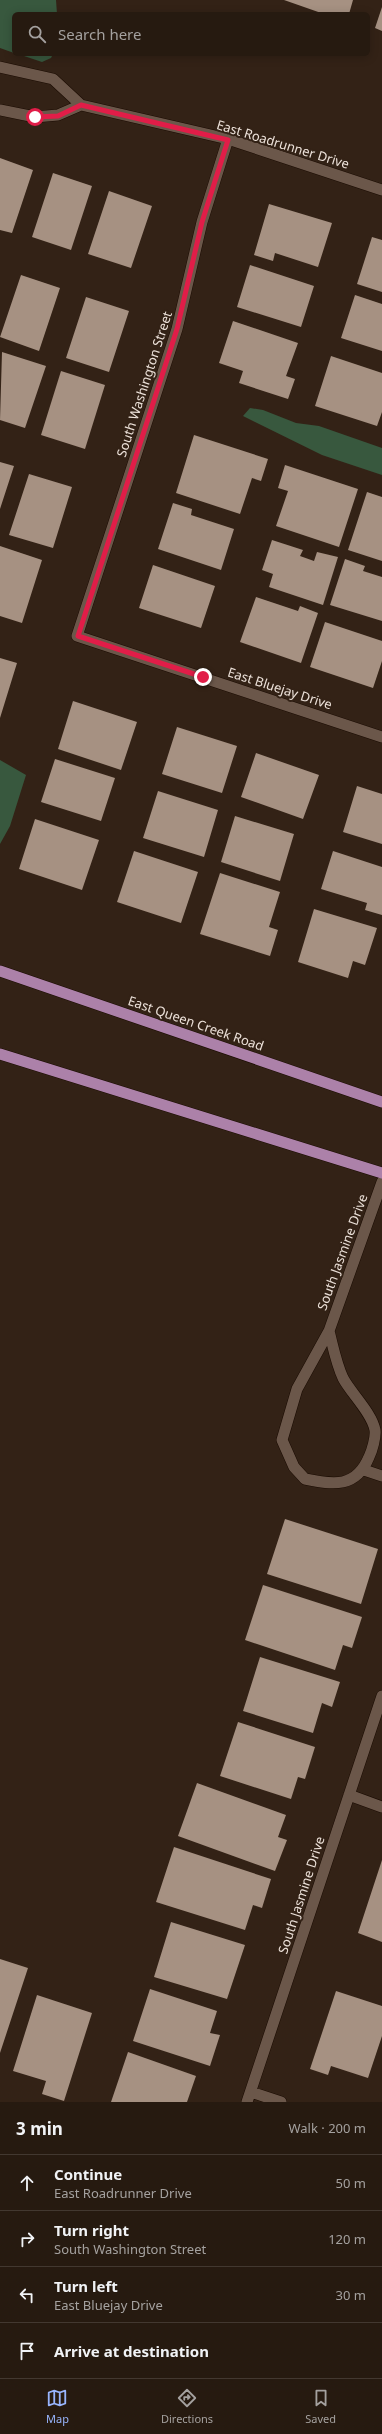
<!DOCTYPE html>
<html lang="en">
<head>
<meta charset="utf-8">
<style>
  :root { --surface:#261a10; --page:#2e2319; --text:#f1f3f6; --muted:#a4a19f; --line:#423830; --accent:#98b5fd }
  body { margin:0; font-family:"Noto Sans",sans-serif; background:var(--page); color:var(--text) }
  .stop { position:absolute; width:12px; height:12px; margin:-9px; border:3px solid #e11d48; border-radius:50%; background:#fff }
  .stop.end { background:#e11d48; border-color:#fff; box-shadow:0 1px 4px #0008 }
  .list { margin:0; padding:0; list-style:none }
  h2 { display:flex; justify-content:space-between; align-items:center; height:52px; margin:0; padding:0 16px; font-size:17px }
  h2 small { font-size:13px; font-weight:400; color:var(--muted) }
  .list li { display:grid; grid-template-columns:26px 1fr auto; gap:12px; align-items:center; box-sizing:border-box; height:56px; padding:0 16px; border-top:1px solid var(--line) }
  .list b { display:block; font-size:15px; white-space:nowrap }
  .list p { margin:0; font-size:13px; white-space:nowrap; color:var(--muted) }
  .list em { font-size:13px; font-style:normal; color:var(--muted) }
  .icon { flex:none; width:22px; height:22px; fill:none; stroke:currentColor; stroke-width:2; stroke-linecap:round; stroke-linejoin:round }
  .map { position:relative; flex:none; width:382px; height:2102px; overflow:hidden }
  .search { position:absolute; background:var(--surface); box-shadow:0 2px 10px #0003; left:12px; right:12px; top:12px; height:44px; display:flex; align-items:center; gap:10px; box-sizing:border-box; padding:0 14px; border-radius:6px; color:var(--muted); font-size:15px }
  .sheet { height:276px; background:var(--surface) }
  nav { display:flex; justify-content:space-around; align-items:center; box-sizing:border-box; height:56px; border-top:1px solid var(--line); background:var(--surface); font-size:11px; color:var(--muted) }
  nav a { display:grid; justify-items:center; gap:2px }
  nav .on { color:var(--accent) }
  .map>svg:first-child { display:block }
  .green { fill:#38583e }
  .building { fill:#a69182 }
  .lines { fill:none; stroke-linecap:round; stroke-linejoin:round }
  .minor-casing { stroke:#1a0b02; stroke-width:12 }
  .primary-casing { stroke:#1a0b02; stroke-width:12 }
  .minor { stroke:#6b574a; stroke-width:11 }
  .primary { stroke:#ac81a9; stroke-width:11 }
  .route { stroke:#e11d48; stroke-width:5 }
  .labels { text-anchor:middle; stroke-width:4; stroke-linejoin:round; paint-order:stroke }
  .street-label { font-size:13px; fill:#ece1d9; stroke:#332216 }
</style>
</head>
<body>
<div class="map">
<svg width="382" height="2102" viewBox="0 0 382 2102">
  <rect width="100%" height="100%" fill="#332216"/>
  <path class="green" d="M0 0H56L57 14H14V53L0 48Z
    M18 54H53L51 58 42 62Z
    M250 408 263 410 296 423 319 426 382 448V475L322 455 243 416Z
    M0 760 26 775 10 826 0 844Z"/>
  <path class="building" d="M284 0H353L349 14H324Z
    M382 7V31L375 28Z
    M0 158 33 170 12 233 0 230Z
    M53 173 92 186 71 250 32 237Z
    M109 191 152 206 131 268 88 254Z
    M269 204 332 223 318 267 275 253 273 261 254 255Z
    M372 237 382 240V292L357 284Z
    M250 265 314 286 301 327 237 307Z
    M21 275 60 288 39 351 0 337Z
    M355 295 382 304V351L341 338Z
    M86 297 129 311 109 372 66 358Z
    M233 321 298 343 286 376 295 379 288 399 239 383 243 371 219 363Z
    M2 352 46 366 25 428 0 420Z
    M331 356 382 373V412L377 426 315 406Z
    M61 371 105 385 85 449 41 435Z
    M194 435 268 459 261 481 252 478 240 514 176 493Z
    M0 462 14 466 0 509Z
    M285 465 358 489 339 547 276 526 288 491 278 488Z
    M29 474 72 487 53 548 9 535Z
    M367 492 382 497V561L348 550Z
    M173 503 192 509 191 515 234 529 221 570 158 549Z
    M272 540 303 550 300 556 314 561 317 552 338 557 323 605 269 587 273 574 262 570Z
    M0 546 42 560 22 623 0 616Z
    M345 559 365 566 363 571 382 577V621L330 605Z
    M153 565 215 586 201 628 139 608Z
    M256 597 298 611 300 606 318 613 301 663 240 642Z
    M325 622 382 641V661L373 688 310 667Z
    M0 658 17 663 0 718Z
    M73 701 137 722 121 770 58 749Z
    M177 727 237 746 222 793 162 774Z
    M256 753 319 775 303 819 241 797Z
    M55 759 115 778 101 821 41 802Z
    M357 786 382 794V844L343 832Z
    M158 791 218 810 204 857 143 838Z
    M235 816 294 834 280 881 221 862Z
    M35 819 99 840 82 890 19 869Z
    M134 851 198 872 181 923 117 902Z
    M333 851 382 867V915L365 910 367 903 321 889Z
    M220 873 280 892 269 927 278 930 270 956 200 934Z
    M314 909 377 928 365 965 353 961 348 978 298 962Z
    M285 1519 378 1549 361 1604 267 1574Z
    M263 1585 362 1617 352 1648 343 1645 335 1670 245 1640Z
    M260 1657 340 1682 332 1707 322 1703 313 1733 243 1711Z
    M238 1722 315 1747 305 1779 298 1777 291 1799 220 1776Z
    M197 1783 286 1815 278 1837 287 1840 275 1871 178 1836Z
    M174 1847 271 1879 262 1908 253 1905 245 1930 156 1902Z
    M382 1860V1942L358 1933Z
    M171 1922 245 1945 227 1999 154 1977Z
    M0 1959 28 1968 0 2053Z
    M150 1989 217 2011 210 2033 220 2035 210 2066 133 2041Z
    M336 1991 382 2006V2036L368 2078 331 2066 328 2075 310 2069Z
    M37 1995 92 2013 64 2101 42 2094 46 2081 13 2071Z
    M128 2052 196 2076 187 2102H111Z"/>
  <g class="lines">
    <defs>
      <path id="minor" d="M0 67 53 79 81 105 228 139 382 190
        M0 110 35 117 58 115 81 105
        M228 139 202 222 177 329 77 636 382 737
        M329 1331C333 1346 336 1363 343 1378 350 1392 372 1413 375 1430 376 1437 372 1451 369 1457 356 1488 334 1485 305 1479L294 1467 282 1440 297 1389 329 1331 382 1182
        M364 1470 382 1476
        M349 1795 382 1807
        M251 2092 281 2102
        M247 2102 382 1696"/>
      <path id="primary" d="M0 971 382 1102
        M0 1054 382 1173"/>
    </defs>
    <use href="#minor" class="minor-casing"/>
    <use href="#primary" class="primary-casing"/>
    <use href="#minor" class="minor"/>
    <use href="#primary" class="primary"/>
  </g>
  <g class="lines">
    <path class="route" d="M35 117 58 116 81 105 228 140 202 222 177 329 78 636 203 677"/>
  </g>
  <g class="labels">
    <g class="street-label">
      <text transform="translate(283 144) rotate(17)" y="5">East Roadrunner Drive</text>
      <text transform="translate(144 384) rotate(-72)" y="5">South Washington Street</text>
      <text transform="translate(280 688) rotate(18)" y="5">East Bluejay Drive</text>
      <text transform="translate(196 1023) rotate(19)" y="5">East Queen Creek Road</text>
      <text transform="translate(342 1252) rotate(-70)" y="5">South Jasmine Drive</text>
      <text transform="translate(301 1895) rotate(-72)" y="5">South Jasmine Drive</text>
    </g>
  </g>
</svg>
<div class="stop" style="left:35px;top:117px"></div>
<div class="stop end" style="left:203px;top:677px"></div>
<div class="search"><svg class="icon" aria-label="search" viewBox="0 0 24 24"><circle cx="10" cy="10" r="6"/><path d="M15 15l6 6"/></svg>Search here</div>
</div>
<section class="sheet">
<h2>3 min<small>Walk · 200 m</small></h2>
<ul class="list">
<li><svg class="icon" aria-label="ahead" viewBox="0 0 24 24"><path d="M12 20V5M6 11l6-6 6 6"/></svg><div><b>Continue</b><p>East Roadrunner Drive</p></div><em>50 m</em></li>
<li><svg class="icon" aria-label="right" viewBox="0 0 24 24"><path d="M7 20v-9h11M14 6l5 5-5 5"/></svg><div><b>Turn right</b><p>South Washington Street</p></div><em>120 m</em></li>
<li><svg class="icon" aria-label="left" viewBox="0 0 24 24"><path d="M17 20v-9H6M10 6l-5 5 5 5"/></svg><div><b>Turn left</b><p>East Bluejay Drive</p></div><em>30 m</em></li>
<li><svg class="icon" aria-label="arrive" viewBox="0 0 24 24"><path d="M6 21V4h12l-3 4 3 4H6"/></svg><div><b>Arrive at destination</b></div></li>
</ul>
</section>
<nav>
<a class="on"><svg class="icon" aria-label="map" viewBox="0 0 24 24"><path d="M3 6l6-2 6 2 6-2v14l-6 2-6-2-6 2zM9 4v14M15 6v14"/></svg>Map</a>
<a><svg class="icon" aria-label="directions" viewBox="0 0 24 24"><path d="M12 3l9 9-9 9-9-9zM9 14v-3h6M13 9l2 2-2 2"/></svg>Directions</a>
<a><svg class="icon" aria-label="saved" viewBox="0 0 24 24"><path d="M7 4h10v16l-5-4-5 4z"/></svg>Saved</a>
</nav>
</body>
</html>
